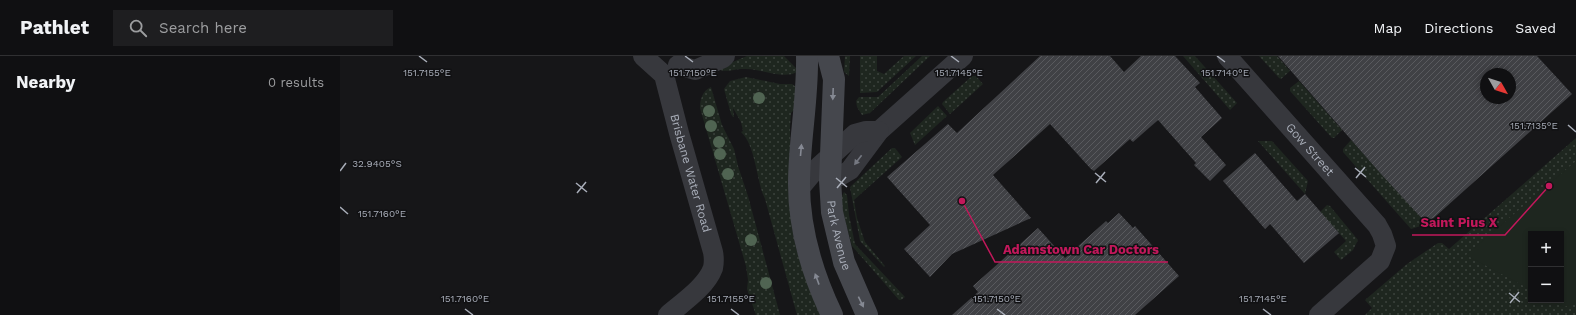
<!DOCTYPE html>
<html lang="en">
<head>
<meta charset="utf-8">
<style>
  :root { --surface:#101012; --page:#1e1e20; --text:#f1f3f6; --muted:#9c9d9f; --line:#303032 }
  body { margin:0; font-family:"Work Sans",sans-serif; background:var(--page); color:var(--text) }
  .controls { position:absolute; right:12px; bottom:12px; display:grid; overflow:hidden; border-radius:0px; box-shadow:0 2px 6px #0003 }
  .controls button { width:36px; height:36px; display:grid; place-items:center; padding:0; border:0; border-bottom:1px solid var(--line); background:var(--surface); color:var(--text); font:20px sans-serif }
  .compass { position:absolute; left:1140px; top:12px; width:36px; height:36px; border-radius:50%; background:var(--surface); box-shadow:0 2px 6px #0003; rotate:129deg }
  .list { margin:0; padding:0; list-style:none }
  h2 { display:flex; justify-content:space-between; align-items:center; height:52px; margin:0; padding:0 16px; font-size:17px }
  h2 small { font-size:13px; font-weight:400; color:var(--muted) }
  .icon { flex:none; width:22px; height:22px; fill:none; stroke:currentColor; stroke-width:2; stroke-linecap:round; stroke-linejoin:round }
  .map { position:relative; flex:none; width:1236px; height:259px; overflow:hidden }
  header { display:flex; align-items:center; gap:24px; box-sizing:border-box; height:56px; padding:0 20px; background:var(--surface); border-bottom:1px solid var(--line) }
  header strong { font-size:19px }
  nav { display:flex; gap:22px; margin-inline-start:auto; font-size:14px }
  .search { width:280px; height:36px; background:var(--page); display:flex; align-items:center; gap:10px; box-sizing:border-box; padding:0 14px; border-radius:0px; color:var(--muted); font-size:15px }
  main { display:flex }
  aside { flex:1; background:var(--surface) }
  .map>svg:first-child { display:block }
  .grass { fill:url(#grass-dots); fill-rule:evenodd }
  .pitch { fill:#1e261f }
  .building { fill:url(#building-hatch); fill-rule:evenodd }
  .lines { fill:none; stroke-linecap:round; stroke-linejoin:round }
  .street { stroke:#37383d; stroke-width:20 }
  .secondary { stroke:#45474d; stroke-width:22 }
  .tree { fill:#506452 }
  .oneway { fill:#858993 }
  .oneway2 { fill:#757881 }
  .ticks { fill:none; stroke:#a8adb8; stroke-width:1.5 }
  .labels { text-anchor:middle; stroke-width:3; stroke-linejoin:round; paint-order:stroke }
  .street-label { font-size:12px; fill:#a8adb8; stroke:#111113 }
  .ticks-label { font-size:10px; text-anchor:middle; fill:#a8adb8; stroke:#111113; stroke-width:3; stroke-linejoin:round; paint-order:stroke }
  .leader { fill:none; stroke:#c2185b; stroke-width:1.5 }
  .callout-dot { fill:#c2185b; stroke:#111113; stroke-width:1.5 }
  .callout-label { font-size:13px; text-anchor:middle; font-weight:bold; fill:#c2185b; stroke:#111113; stroke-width:3; stroke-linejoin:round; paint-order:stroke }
</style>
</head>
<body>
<header>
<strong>Pathlet</strong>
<div class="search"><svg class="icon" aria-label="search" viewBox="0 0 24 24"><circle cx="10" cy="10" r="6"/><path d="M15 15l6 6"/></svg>Search here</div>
<nav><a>Map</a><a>Directions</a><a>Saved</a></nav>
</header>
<main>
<aside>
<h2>Nearby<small>0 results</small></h2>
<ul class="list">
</ul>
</aside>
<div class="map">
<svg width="1236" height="259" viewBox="0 0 1236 259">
  <defs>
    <pattern id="grass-dots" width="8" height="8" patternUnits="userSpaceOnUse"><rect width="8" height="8" fill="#1e261f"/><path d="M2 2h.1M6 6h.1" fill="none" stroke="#3c433d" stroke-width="1.8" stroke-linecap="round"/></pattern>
    <pattern id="building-hatch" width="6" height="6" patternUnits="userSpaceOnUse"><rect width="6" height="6" fill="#404145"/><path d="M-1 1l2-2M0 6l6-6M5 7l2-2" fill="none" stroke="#595a5e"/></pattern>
  </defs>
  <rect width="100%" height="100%" fill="#161618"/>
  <path class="grass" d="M407 0H444L456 12 457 16C443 24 420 12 404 13 391 13 390 17 376 13Z
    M505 0H510L509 20 504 16Z
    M520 0H537V15L544 18 564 0H576L537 36 520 37Z
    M582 0H590L530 57 522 59 517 51 516 45 519 41H538Z
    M843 0H855L897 47 890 54Z
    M919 0H937L950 15 941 23 939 22Z
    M632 20H636L643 28 610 58 602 48 603 46Z
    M406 21 440 28H452L456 31 455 53 451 57 450 71 452 170C456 201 469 230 480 259H457L425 143C416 124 416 90 401 76L403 75 401 66 393 52 394 61H393L391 58 384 33 390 25Z
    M959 25 1002 74 994 82H992L950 35V32Z
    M371 31 382 69 394 93 398 110 408 140 440 259H416L407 233 408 224 406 210 360 52C360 44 362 35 371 31Z
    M598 50 607 60 575 89 570 77Z
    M1236 82V259H1025L1032 252 1025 244 1067 208 1098 187H1102L1109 193ZM1191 178H1221V244H1191Z
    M1011 84 1087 168 1071 173 1003 96V93Z
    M918 85H932L968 125 965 138Z
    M552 92H555L562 101 514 144 517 162 525 186 545 210 544 211 520 185 510 131Z
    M504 136 507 139 509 159 515 188 565 241 561 244H559L512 190 503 157 501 142Z
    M987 149 990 150 1018 184 1013 194 1001 204 994 196 1006 185 980 156Z"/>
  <path class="pitch" d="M1236 105V247L1224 251 1210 244H1221V178H1191V234L1126 199Z"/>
  <path class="building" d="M700 0H770L784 16 801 0H835L860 27 855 31 882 62 861 81 886 109 870 125 854 109 856 107 818 64 793 86 790 83 754 115 751 113 710 68 653 119 691 162 612 198 590 221 564 193 590 169 547 121 608 68 617 77Z
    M938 0H1197L1232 38 1087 168 1041 118ZM1146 18H1170V42H1146Z
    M915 97 957 145 965 138 999 177 964 207 930 168 925 173 883 125Z
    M779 157 793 172 795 170 839 220 795 259H612L638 236 633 230 698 172 725 202 766 165 768 167Z"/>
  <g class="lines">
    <g class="street">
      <path id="s1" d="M303 0 324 19 339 77 373 196C374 201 374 207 373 212 366 231 343 246 328 259"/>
      <path id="s2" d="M887 0 1037 169 1042 178 1046 190 1040 205 979 259"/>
      <path d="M338 9 355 14 383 2 385 0"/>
      <path d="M490 124 500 120 510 114 539 75 623 0"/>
      <path d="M459 133 474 115 515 78 526 75H539"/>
    </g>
    <g class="secondary">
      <path d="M467 0C468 43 459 85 459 128 459 174 472 217 492 259"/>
      <path id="s3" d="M488 0 494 23 490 124 492 156 504 206 527 259"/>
    </g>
  </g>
  <g class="tree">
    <circle cx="419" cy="42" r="6"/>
    <circle cx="369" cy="55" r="6"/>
    <circle cx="371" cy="70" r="6"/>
    <circle cx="379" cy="86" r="6"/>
    <circle cx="380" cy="98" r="6"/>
    <circle cx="388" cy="118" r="6"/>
    <circle cx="411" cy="184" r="6"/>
    <circle cx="426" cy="227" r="6"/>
  </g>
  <defs><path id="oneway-solid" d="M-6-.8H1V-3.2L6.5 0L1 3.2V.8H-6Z"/></defs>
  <g class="oneway">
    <use href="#oneway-solid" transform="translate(493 38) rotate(92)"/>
    <use href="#oneway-solid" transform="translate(461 94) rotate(-85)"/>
    <use href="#oneway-solid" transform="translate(477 223) rotate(-110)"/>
    <use href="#oneway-solid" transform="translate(521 246) rotate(64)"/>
  </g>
  <use class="oneway2" href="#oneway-solid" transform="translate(518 104) rotate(127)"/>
  <path class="ticks" d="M79 0 87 6M345 0 353 6M611 0 619 6M877 0 885 6M1228 69 1236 76M1015 112 1026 121M0 115 6 107M755 117 766 126M496 122 507 131M1016 122 1025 111M236 127 247 136M756 127 765 116M497 132 506 121M237 137 246 126M0 151 8 158M1169 237 1180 246M1170 247 1179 236M125 253 133 259M391 253 399 259M657 253 665 259M923 253 931 259"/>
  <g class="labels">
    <g class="street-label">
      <text dy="4" stroke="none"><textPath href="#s2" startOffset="125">Gow Street</textPath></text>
      <text dy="4" stroke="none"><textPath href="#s1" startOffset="130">Brisbane Water Road</textPath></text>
      <text dy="4" stroke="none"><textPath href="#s3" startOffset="181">Park Avenue</textPath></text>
    </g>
  </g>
  <g class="ticks-label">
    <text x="87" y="20">151.7155°E</text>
    <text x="353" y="20">151.7150°E</text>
    <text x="619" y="20">151.7145°E</text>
    <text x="885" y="20">151.7140°E</text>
    <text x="1194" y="73">151.7135°E</text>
    <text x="37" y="111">32.9405°S</text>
    <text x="42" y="161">151.7160°E</text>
    <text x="125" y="246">151.7160°E</text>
    <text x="391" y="246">151.7155°E</text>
    <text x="657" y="246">151.7150°E</text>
    <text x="923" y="246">151.7145°E</text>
  </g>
  <path class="leader" d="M1209 130L1165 179H1072M622 145L655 206H828"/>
  <g class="callout-dot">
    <circle cx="1209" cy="130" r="4"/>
    <circle cx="622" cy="145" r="4"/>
  </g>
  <g class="callout-label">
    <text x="1119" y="171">Saint Pius X</text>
    <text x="741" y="198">Adamstown Car Doctors</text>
  </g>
</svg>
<div class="controls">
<button>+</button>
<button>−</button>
</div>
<svg class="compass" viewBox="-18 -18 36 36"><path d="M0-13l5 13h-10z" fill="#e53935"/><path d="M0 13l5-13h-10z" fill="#9c9d9f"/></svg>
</div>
</main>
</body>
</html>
